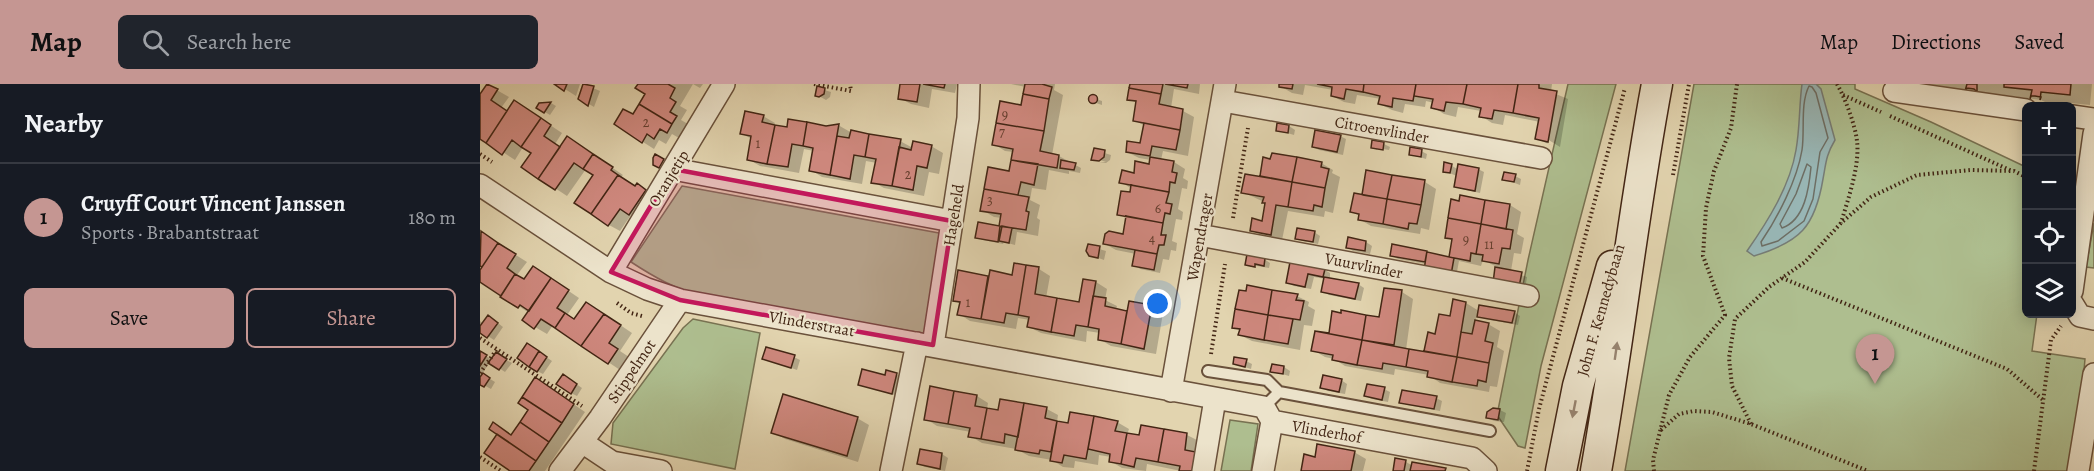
<!DOCTYPE html>
<html lang="en">
<head>
<meta charset="utf-8">
<style>
  :root { --surface:#171b24; --page:#20242c; --text:#f1f3f6; --muted:#9ea1a6; --line:#363941; --accent:#c59692 }
  body { margin:0; font-family:Alegreya,serif; background:var(--page); color:var(--text) }
  .controls { position:absolute; right:18px; top:18px; display:grid; overflow:hidden; border-radius:9px; box-shadow:0 3px 15px #0003 }
  .controls button { width:54px; height:54px; display:grid; place-items:center; padding:0; border:0; border-bottom:2px solid var(--line); background:var(--surface); color:var(--text); font:30px sans-serif }
  .you { position:absolute; left:678px; top:220px; width:21px; height:21px; margin:-15px; border:4px solid #fff; border-radius:50%; background:#1a73e8; box-shadow:0 0 0 9px #1a73e833 }
  .badge { display:grid; place-items:center; width:39px; height:39px; border-radius:50%; background:var(--accent); color:#111; font-size:20px; font-weight:700 }
  .pin { position:absolute; translate:-50% -50px; filter:drop-shadow(0 2px 3px #0008) }
  .pin::after { content:''; position:absolute; top:32px; width:21px; height:18px; background:inherit; clip-path:polygon(0 0,100% 0,50% 100%) }
  .list { margin:0; padding:0; list-style:none }
  h2 { display:flex; justify-content:space-between; align-items:center; height:78px; margin:0; padding:0 24px; font-size:26px }
  h2 small { font-size:20px; font-weight:400; color:var(--muted) }
  .list li { display:grid; grid-template-columns:39px 1fr auto; gap:18px; align-items:center; box-sizing:border-box; height:108px; padding:0 24px; border-top:2px solid var(--line) }
  .list b { display:block; font-size:22px; white-space:nowrap }
  .list p { margin:0; font-size:20px; white-space:nowrap; color:var(--muted) }
  .list em { font-size:20px; font-style:normal; color:var(--muted) }
  .actions { display:flex; gap:12px; padding:18px 24px }
  .actions a { flex:1; padding:14px 0; border:2px solid var(--accent); border-radius:9px; text-align:center; font-size:21px; color:var(--accent) }
  .actions .main { background:var(--accent); color:#111 }
  .icon { flex:none; width:33px; height:33px; fill:none; stroke:currentColor; stroke-width:2; stroke-linecap:round; stroke-linejoin:round }
  .map { position:relative; flex:none; width:1614px; height:387px; overflow:hidden }
  header { display:flex; align-items:center; gap:36px; box-sizing:border-box; height:84px; padding:0 30px; background:var(--accent); color:#111 }
  header strong { font-size:28px }
  nav { display:flex; gap:33px; margin-inline-start:auto; font-size:21px }
  .search { width:420px; height:54px; background:var(--page); display:flex; align-items:center; gap:15px; box-sizing:border-box; padding:0 21px; border-radius:9px; color:var(--muted); font-size:22px }
  main { display:flex }
  aside { flex:1; background:var(--surface) }
  .map>svg:first-child { display:block }
  .green { fill:#aebe8f; stroke:#787252; stroke-width:1.5 }
  .water { fill:#98b6b5; stroke:#767c75; stroke-width:1.5 }
  .shadow { fill:#0003 }
  .lines { fill:none; stroke-linecap:round; stroke-linejoin:round }
  .shore { stroke:#6d6e64; stroke-width:1.5 }
  .building { fill:#cf887e; stroke:#422514; stroke-width:1.5 }
  .service-casing { stroke:#6a513b; stroke-width:14 }
  .minor-casing { stroke:#6a513b; stroke-width:24 }
  .secondary-casing { stroke:#422514; stroke-width:33 }
  .path { stroke:#422514; stroke-width:4; stroke-dasharray:1.5 3; stroke-linecap:butt }
  .service { stroke:#ece3cb; stroke-width:10 }
  .minor { stroke:#ece3cb; stroke-width:21 }
  .secondary { stroke:#ece3cb; stroke-width:30 }
  .oneway { fill:#978470 }
  .marked { fill:#c2185b; fill-opacity:0.2; stroke:#c2185b; stroke-width:4.5; stroke-linejoin:round }
  .labels { text-anchor:middle; stroke-width:4.5; stroke-linejoin:round; paint-order:stroke }
  .number-label { font-size:14px; fill:#653e2e }
  .street-label { font-size:16px; fill:#422514; stroke:#ece3cb }
</style>
</head>
<body>
<header>
<strong>Map</strong>
<div class="search"><svg class="icon" aria-label="search" viewBox="0 0 24 24"><circle cx="10" cy="10" r="6"/><path d="M15 15l6 6"/></svg>Search here</div>
<nav><a>Map</a><a>Directions</a><a>Saved</a></nav>
</header>
<main>
<aside>
<h2>Nearby<small></small></h2>
<ul class="list">
<li><span class="badge">1</span><div><b>Cruyff Court Vincent Janssen</b><p>Sports · Brabantstraat</p></div><em>180 m</em></li>
</ul>
<div class="actions"><a class="main">Save</a><a>Share</a></div>
</aside>
<div class="map">
<svg width="1614" height="387" viewBox="0 0 1614 387">
  <rect width="100%" height="100%" fill="#e2d4af"/>
  <filter id="stains"><feTurbulence type="fractalNoise" baseFrequency=".00333" numOctaves="4"/><feColorMatrix values="0 0 0 0 .2 0 0 0 0 .09 0 0 0 0 .02 0 0 0 .5 -.17"/></filter>
  <radialGradient id="worn" r=".72"><stop offset=".6" stop-color="#630" stop-opacity="0"/><stop offset="1" stop-color="#630" stop-opacity=".3"/></radialGradient>
  <path class="green" d="M1088 0H1136L1061 282 1045 364 1038 362 1017 331 1048 176Z
    M1214 0H1375V5L1451 38 1546 83V230H1557L1552 267 1605 275 1599 342 1591 387H1145Z
    M202 102 459 149 464 151 448 250 222 212C195 205 174 193 151 178Z
    M1614 139V184L1606 183Z
    M213 235 280 249 255 385 131 360 133 339 203 244Z
    M750 336 778 340 771 387H741Z"/>
  <path class="water" d="M1322 0H1336L1341 5 1355 56C1346 71 1346 79 1343 95 1335 143 1320 158 1274 172L1267 167C1288 137 1310 102 1316 66 1320 44 1319 22 1322 0Z"/>
  <path class="shadow" d="M77 0H100L96 12Z
    M104 0 120 7 114 23 99 14Z
    M160 0H223L220 4 213 0 200 22 207 26 201 36 208 40 199 54 192 50 186 60 179 56 174 65 163 58 154 32 167 10Z
    M422 0H477L475 9 452 5 449 24 431 20 419 14Z
    M531 0H575L574 6 583 11 572 71 579 72 601 84 600 89 589 87V90L569 86 566 106 552 104 550 116 560 121 557 134 560 136 558 152 537 148 535 161 524 158 523 160 503 156 497 153 499 140 523 146 522 134 514 133 502 126 509 85 530 89 534 68 525 67 514 60 542 23 546 3Z
    M651 0H720L719 10 694 5 691 24 703 27 714 33 708 72 683 67 681 76 694 78 705 85 703 94 708 97 707 105 702 104 698 125 703 128 702 136 696 135 692 157 697 159 696 167 691 166 689 176 683 175 680 189 660 185 654 181 656 170 636 166 625 160 644 151 647 135 639 130 651 110 652 105 641 98 670 81 671 76 659 74 647 68 661 61 665 42 654 36 657 19 649 15Z
    M801 0H1072L1071 8 1088 15 1080 63 1067 55V59L1073 62 1057 55 1060 38 1025 31 1023 41 1012 39 1001 32V27L978 23 976 33 964 30 953 23 954 19 946 17 945 23 925 20 923 29 912 26 900 20 901 15 877 11 875 20 864 18 852 12 853 6 825 1 823 11 812 9 800 2Z
    M1432 0H1612L1610 21 1581 18V22H1573L1561 16 1517 10 1516 16 1508 15 1495 7 1453 2 1451 7Z
    M8 1 29 13 21 24 28 28 46 25 82 49 75 60 81 64 99 61 143 91 141 93 156 103 157 101 168 108 161 137 151 131 140 147 129 141 115 91 106 85 87 112 43 83 53 69 43 63 35 76 0 53V13Z
    M338 4 351 8 350 13 346 16 337 11Z
    M610 13 622 17V21L610 17Z
    M71 19 76 22 70 31 58 24 60 21Z
    M283 32 295 39 294 42 308 45 358 41 372 49 420 57 433 64 451 62 463 69 459 90 449 88 444 112 404 104 393 98 397 79 386 77 382 100 342 93 331 86 334 67 324 65 319 89 280 82 268 75 272 55 262 50Z
    M809 42 815 46 814 51 797 46Z
    M860 52 866 55 863 71 839 66 833 63Z
    M893 58 904 60 910 63 909 66 897 64V66L892 63Z
    M615 66 631 71 630 76 626 79 619 78H626L617 75V77L613 75Z
    M941 67 947 70 946 75 930 70Z
    M784 75 841 79 853 86 852 89 860 93 853 129 845 127 844 133 808 127 802 156 783 152 771 146 783 138 786 119 763 108 781 94Z
    M972 82 979 86 998 85 1004 88 1000 109 982 105 976 102 977 92 964 87Z
    M1035 92 1041 95 1040 101 1024 95Z
    M945 98 956 105 949 146 941 144 940 150 891 142 879 135 880 132 872 128 883 112Z
    M1030 121 1041 128 1037 150 1044 154 1041 170 1034 169 1031 187 1047 193 1045 206 1014 198 1017 183 1003 176 1001 182 979 177 976 193 946 180 918 175 912 172 913 162 970 175 974 157 966 153Z
    M834 148 840 152 838 160 822 157 816 154Z
    M1 149 47 178 37 191 45 197 65 191 99 214 87 231 95 237 118 226 152 249 140 267 149 273 140 286 73 241 67 250 55 243 49 229 0 196Z
    M869 155 886 158 892 162 890 170 873 167 867 163Z
    M609 162 626 167 624 176 610 171Z
    M784 175 790 179 789 184 771 181V183L766 180Z
    M812 180 845 186 850 189V195L878 200 884 204 881 217 849 211 843 207 845 195 834 193 831 205 814 202 808 199Z
    M535 181 559 185 570 192 566 214 600 220 605 196 616 198 627 205 625 216 637 222 636 226 648 229 650 219 672 223 683 229 676 270 631 262 619 255 620 249 607 247 606 258 561 249 549 243 550 236 538 234 536 245 490 237 479 230 481 220 474 216 479 188 510 193 533 192Z
    M905 205 922 208 933 215 926 266 945 269 949 250 956 251 971 234 974 217 986 219 999 227 1034 228 1040 232 1038 241 1004 235 997 231 995 238 1008 240 1020 247 1017 263 1024 267 1017 303 1010 302 1009 308 960 299 949 291 915 285 914 291 865 282 854 275 845 273 833 266 850 251 900 235Z
    M817 212 829 218 828 222 835 226 832 242 824 241 820 266 772 257 760 251 761 247 754 243Z
    M14 236 23 243 14 256 0 247V237L4 240Z
    M53 264 72 277 63 290 57 287Z
    M0 268 12 276 16 270 32 279 25 288 10 278 2 290 15 298 11 305 0 299Z
    M314 273 320 276 317 286 284 274Z
    M766 277 772 280 771 285 755 280Z
    M804 283 810 287 809 292 792 287Z
    M416 290 422 294 418 312 380 300Z
    M89 295 102 304 97 312 91 309Z
    M861 296 867 300 865 310 848 307 842 304Z
    M67 302 105 328 65 387H33L14 340 32 352Z
    M904 305 910 308 908 318 892 315 886 312Z
    M497 312 508 319 507 325 520 328 567 325 578 331 577 338 590 340 592 330 637 338 649 345 647 351 660 353 662 342 707 351 719 357 716 370 701 387 667 380 666 387 642 384 630 377 631 373 619 371 618 381 595 377 594 384 583 383 572 376 549 372 536 365 502 359 490 352 491 348 457 342 446 335Z
    M956 314 962 317 960 327 927 321 921 318Z
    M1020 326 1026 329 1024 338 1014 337 1008 334Z
    M377 334 389 341 378 378 305 355 293 348Z
    M441 367 462 370 468 374 465 387 445 383 439 380Z
    M874 368 886 375 883 387H823L836 374Z
    M926 378 933 382 968 387H914Z"/>
  <g class="lines">
    <path class="shore" d="M1329 2 1332 3 1336 9 1348 54 1340 68 1333 115 1324 137 1298 157 1282 162 1281 158C1298 133 1317 96 1322 66 1325 46 1320 20 1329 2Z
      M1327 80 1331 83C1329 104 1325 136 1302 144L1300 140 1316 110Z"/>
  </g>
  <path class="building" d="M7 0 18 5 11 16 27 27 6 59 0 55V10Z
    M74 0H87L84 7Z
    M103 0 114 2 108 22 98 15Z
    M158 0H188L195 4 190 14 196 18 190 28 197 32 192 40 159 20 165 10 155 4Z
    M420 0H440L437 18 418 15Z
    M443 0H465L464 4Z
    M545 0H562L572 3 569 15 543 10Z
    M650 0H683L681 10 649 4Z
    M685 0H708L707 4Z
    M799 0H813L812 5 799 3Z
    M837 0H884L883 8 866 5 864 15 851 12 852 3Z
    M884 0H936L933 17 913 14 912 23 898 20 900 12 883 8Z
    M936 0H987L983 20 966 18 964 27 951 24 953 15 934 12Z
    M987 0H1038L1033 29 1014 26 1012 35 999 33 1001 24 983 20Z
    M1038 0H1059V4L1077 7 1068 58 1055 55 1059 34 1033 29Z
    M1487 0H1497V8L1494 5 1487 4 1485 7Z
    M1524 0H1591L1590 11 1561 8 1560 16 1561 13 1555 12H1551L1550 15 1552 6 1524 3Z
    M337 2 345 4 344 10 339 13 335 12Z
    M649 4 681 10 679 20 703 25 700 46 653 37 656 17 647 16Z
    M543 10 569 15 564 47 516 39 520 17 541 21Z
    M608.5 15a4.5 4.5 0 1 1 9 0a4.5 4.5 0 1 1-9 0Z
    M34 16 61 34 41 63 32 56 22 71 6 59Z
    M71 18 64 29 56 24 59 19Z
    M159 20 192 40 187 49 180 45 174 55 167 50 162 59 134 40 143 25 153 30Z
    M265 27 284 31 282 38 295 41 287 80 267 76 271 52 260 50Z
    M61 34 71 41 64 52 80 63 58 95 41 83 51 69 41 63Z
    M308 35 327 38 323 62 312 60 308 83 287 80 295 41 307 43Z
    M327 38 346 42 359 40 350 91 329 87 333 64 323 62Z
    M516 39 564 47 560 67 579 71 577 84 531 76 533 65 512 61Z
    M664 39 700 46 696 66 672 62 670 72 646 68 647 57 660 59Z
    M797 39 809 41 808 49 796 47Z
    M371 46 389 50 385 73 374 71 370 95 350 91 357 52 369 54Z
    M835 46 861 51 857 68 832 63Z
    M389 50 421 55 412 102 391 99 396 75 385 73Z
    M87 52 113 70 103 85 94 79 75 106 58 95Z
    M892 56 904 58 903 66 891 64Z
    M433 57 452 61 447 84 437 82 433 106 412 102 419 63 431 66Z
    M930 63 942 65 941 73 929 71Z
    M614 64 625 66 624 73 619 77 611 76Z
    M792 69 817 73 812 98 780 92 783 73 790 75Z
    M113 70 133 83 131 86 138 91 111 130 94 119 113 91 103 85Z
    M175 70 184 75 179 84 173 81V74Z
    M670 73 694 77 692 88 697 89 695 99 690 98 689 108 639 99 642 86 654 89 655 77 669 80Z
    M817 73 842 78 841 83 849 85 845 104 812 98Z
    M531 76 558 80 554 101 541 98 538 111 504 105 508 83 529 87Z
    M581 76 596 79 594 86 580 84Z
    M964 78 972 80 970 89 963 88Z
    M978 80 999 84 995 107 974 103Z
    M886 86 912 91 907 115 882 111Z
    M1024 88 1036 90 1034 98 1022 96Z
    M765 90 812 98 808 123 796 121 791 151 770 147 772 134 782 137 785 119H782L784 113 761 109Z
    M138 91 155 102 157 99 166 106 149 131 140 125 128 142 111 130Z
    M912 91 945 96 941 121 907 115Z
    M812 98 845 104 842 123 834 121 833 127 808 123Z
    M651 101 689 108 686 119 692 120 690 130 685 129 683 139 637 131 641 107 650 108Z
    M504 105 549 113 546 127 549 128 546 146 519 142 521 130 500 127Z
    M874 109 907 115 903 140 878 136 879 130 870 128Z
    M980 111 1005 116 1001 140 968 134 971 115 979 117Z
    M907 115 941 121 937 140 929 139 928 145 903 140Z
    M1005 116 1030 120 1026 145 1001 140Z
    M646 132 683 139 681 151H686L684 161H679L677 170 623 160 625 150 629 147 643 150Z
    M968 134 1001 140 996 170 991 169 990 177 969 173 972 155 965 154Z
    M498 138 520 142 518 158 495 154Z
    M1001 140 1033 146 1030 165 1022 164 1019 180 1002 177 1003 171 996 170Z
    M522 142 532 144 529 159 519 157Z
    M817 144 835 147 833 158 815 155Z
    M1 147 18 159 2 183 0 182Z
    M868 153 886 157 885 167 866 164Z
    M18 159 36 170 27 184 35 190 21 212 0 198V186Z
    M608 160 620 162 618 174 609 172 606 167Z
    M912 160 947 167 945 178 910 172Z
    M655 166 677 170 674 186 652 182Z
    M947 167V168L974 174 971 191 944 186Z
    M767 170 785 174 784 182 775 180V183L765 181Z
    M810 178 845 185 843 193 828 190 825 203 806 199Z
    M534 179 546 181 538 231 526 229 524 239 501 235 510 186 532 191Z
    M546 181 559 183 555 210 577 214 571 248 547 243 549 233 538 231Z
    M53 182 71 194 49 227 40 221 38 224 20 213 35 190 44 195Z
    M1015 183 1042 188 1039 203 1013 199Z
    M478 186 508 192 501 235 477 231 480 218 473 217Z
    M844 193 879 199 875 215 841 208Z
    M71 194 89 206 77 224 85 229 75 244 61 235 54 245 42 236Z
    M603 195 616 197 608 243 596 241 594 252 571 248 577 214 599 218Z
    M767 201 792 206 788 231 755 225 759 206 766 207Z
    M904 204 922 206 914 261 882 256 886 231 899 233Z
    M792 206 818 210 816 216 824 217 820 236 788 231Z
    M613 212 626 214 625 222 647 227 641 260 618 256 619 245 608 243Z
    M973 215 986 218 977 273 944 267 948 248 955 250 959 230 970 232Z
    M649 217 672 221 664 265 641 260Z
    M106 218 124 230 101 262 75 244 85 229 94 235Z
    M999 221 1035 227 1032 239 997 233Z
    M755 225 788 231 784 256 758 251 760 245 752 244Z
    M861 226 886 231 882 256 835 247 849 249 852 227 861 229Z
    M124 230 141 241 129 259 138 265 128 280 101 262Z
    M8 231 18 239 7 254 0 249V242Z
    M788 231 813 235 808 260 784 256Z
    M995 236 1009 239 1005 257 1013 259 1009 279 977 273 981 248 992 250Z
    M835 247 882 256 877 281 852 276 853 271 831 267Z
    M882 256 929 265 926 283 903 279 902 285 877 281Z
    M47 259 59 267 49 283 37 274Z
    M286 263 315 271 311 284 282 275Z
    M929 265 977 273 972 298 947 293 948 287 926 283Z
    M0 267 7 271 0 282Z
    M59 267 67 273 57 288 49 283Z
    M16 268 27 275 19 286 8 279Z
    M754 273 767 275 765 283 753 280Z
    M977 273 1009 279 1006 298 998 296 997 302 972 298Z
    M792 280 804 282 803 290 790 288Z
    M382 285 405 291 406 286 417 289 412 310 378 301Z
    M3 289 10 294 4 303 0 301V293Z
    M83 290 97 300 91 310 76 300Z
    M843 291 862 295 859 308 840 304Z
    M55 293 94 320 82 339 42 313Z
    M887 300 905 303 902 316 884 312Z
    M450 302 474 307 468 340 444 336Z
    M922 306 957 312 954 325 919 319Z
    M474 307 497 311 495 322 507 324 501 355 488 353 490 344 468 340Z
    M303 310 378 333 367 372 291 349Z
    M42 313 82 339 69 358 40 338 48 326 38 319Z
    M520 315 544 319 538 353 525 350 524 359 501 355 507 324 518 326Z
    M544 319 567 323 565 334 577 337 571 368 560 366 559 370 535 366Z
    M1013 324 1020 325 1018 336 1006 334 1007 328Z
    M590 328 614 332 606 375 584 371 582 379 570 377 577 337 588 339Z
    M614 332 638 337 635 347 647 349 641 380 629 378 630 370 608 365Z
    M13 338 31 351 40 338 69 358 56 377 9 345Z
    M661 341 684 345 678 378 656 374 654 383 641 380 647 349 659 351Z
    M684 345 707 349 705 366 716 368 713 387H699L700 382 678 378Z
    M17 350 56 377 49 387H30L4 369Z
    M837 360 875 367 871 387H821L824 370 835 373Z
    M440 365 462 369 460 385 437 380Z
    M915 374 926 376 924 387H913Z
    M932 378 966 384 965 387H930Z"/>
  <g class="lines">
    <defs>
      <path id="service" d="M728 287 787 296 799 308
        M784 323 799 308 1010 347"/>
      <path id="minor" d="M1414 7 1546 26
        M743 17 1061 74
        M1592 32 1614 35
        M193 85 472 137
        M0 101 131 188 167 205 200 216 784 323 792 337 992 374 1006 387
        M719 151 1048 212
        M131 188 244 0
        M1592 207 1614 50
        M1592 219 1600 232 1614 235
        M453 261 488 34 489 0
        M691 307 745 0
        M102 358 132 378 181 387
        M80 387 120 334 200 216
        M411 387 437 259
        M723 387 735 315
        M783 387 792 337
        M1598 387 1614 290"/>
      <path id="secondary" d="M1081 387 1098 302 1132 182
        M1116 387C1139 258 1153 128 1177 0"/>
    </defs>
    <use href="#service" class="service-casing"/>
    <use href="#minor" class="minor-casing"/>
    <use href="#secondary" class="secondary-casing"/>
    <path class="path" d="M334 0 371 7 370 0
      M1357 0C1365 14 1375 40 1377 57 1380 82 1368 115 1361 139
      M1363 11 1401 28
      M1410 32 1532 87
      M0 70 12 78
      M1193 91 1209 0
      M753 134 768 44
      M1302 194 1527 285 1563 316
      M137 219 151 229 162 232
      M0 254 102 322
      M731 270 745 180
      M0 289 17 265
      M1271 340 1252 302 1249 274 1255 235 1289 203 1325 178 1361 139 1391 113 1437 91 1491 86 1534 87 1546 93
      M1181 346 1199 330 1214 327 1232 328 1271 340 1388 387
      M0 373 21 387
      M1047 387 1059 325 1145 4
      M1174 387 1173 376 1189 311 1210 273 1245 231 1223 172 1226 124 1234 87 1251 44 1257 0
      M1554 387 1571 256 1581 242"/>
    <use href="#service" class="service"/>
    <use href="#minor" class="minor"/>
    <use href="#secondary" class="secondary"/>
  </g>
  <defs><path id="oneway-solid" d="M-6-.8H1V-3.2L6.5 0L1 3.2V.8H-6Z" transform="scale(1.5)"/></defs>
  <g class="oneway">
    <use href="#oneway-solid" transform="translate(1136 267) rotate(-82)"/>
    <use href="#oneway-solid" transform="translate(1094 325) rotate(101)"/>
  </g>
  <path class="marked" d="M193 85 472 137 453 261 200 216 131 188Z"/>
  <g class="labels">
    <g class="number-label">
      <text x="525" y="35">9</text>
      <text x="166" y="43">2</text>
      <text x="522" y="53">7</text>
      <text x="278" y="64">1</text>
      <text x="428" y="95">2</text>
      <text x="510" y="121">3</text>
      <text x="678" y="129">6</text>
      <text x="672" y="159">4</text>
      <text x="986" y="160">9</text>
      <text x="1009" y="165">11</text>
      <text x="488" y="223">1</text>
    </g>
    <g class="street-label">
      <text transform="translate(902 45) rotate(10)" y="6">Citroenvlinder</text>
      <text transform="translate(188 94) rotate(-59)" y="6">Oranjetip</text>
      <text transform="translate(473 131) rotate(-81)" y="6">Hageheld</text>
      <text transform="translate(719 153) rotate(-80)" y="6">Wapendrager</text>
      <text transform="translate(884 181) rotate(11)" y="6">Vuurvlinder</text>
      <text transform="translate(1120 226) rotate(-74)" y="6">John F. Kennedybaan</text>
      <text transform="translate(332 239) rotate(10)" y="6">Vlinderstraat</text>
      <text transform="translate(151 287) rotate(-56)" y="6">Stippelmot</text>
      <text transform="translate(847 347) rotate(10)" y="6">Vlinderhof</text>
    </g>
  </g>
  <rect width="100%" height="100%" filter="url(#stains)"/>
  <rect width="100%" height="100%" fill="url(#worn)"/>
</svg>
<div class="controls">
<button>+</button>
<button>−</button>
<button><svg class="icon" aria-label="locate" viewBox="0 0 24 24"><circle cx="12" cy="12" r="6"/><path d="M12 2v4M12 18v4M2 12h4M18 12h4"/></svg></button>
<button><svg class="icon" aria-label="layers" viewBox="0 0 24 24"><path d="M12 4l9 5-9 5-9-5zM3 14l9 5 9-5"/></svg></button>
</div>
<div class="you"></div>
<div class="pin badge" style="left:1395px;top:300px">1</div>
</div>
</main>
</body>
</html>
